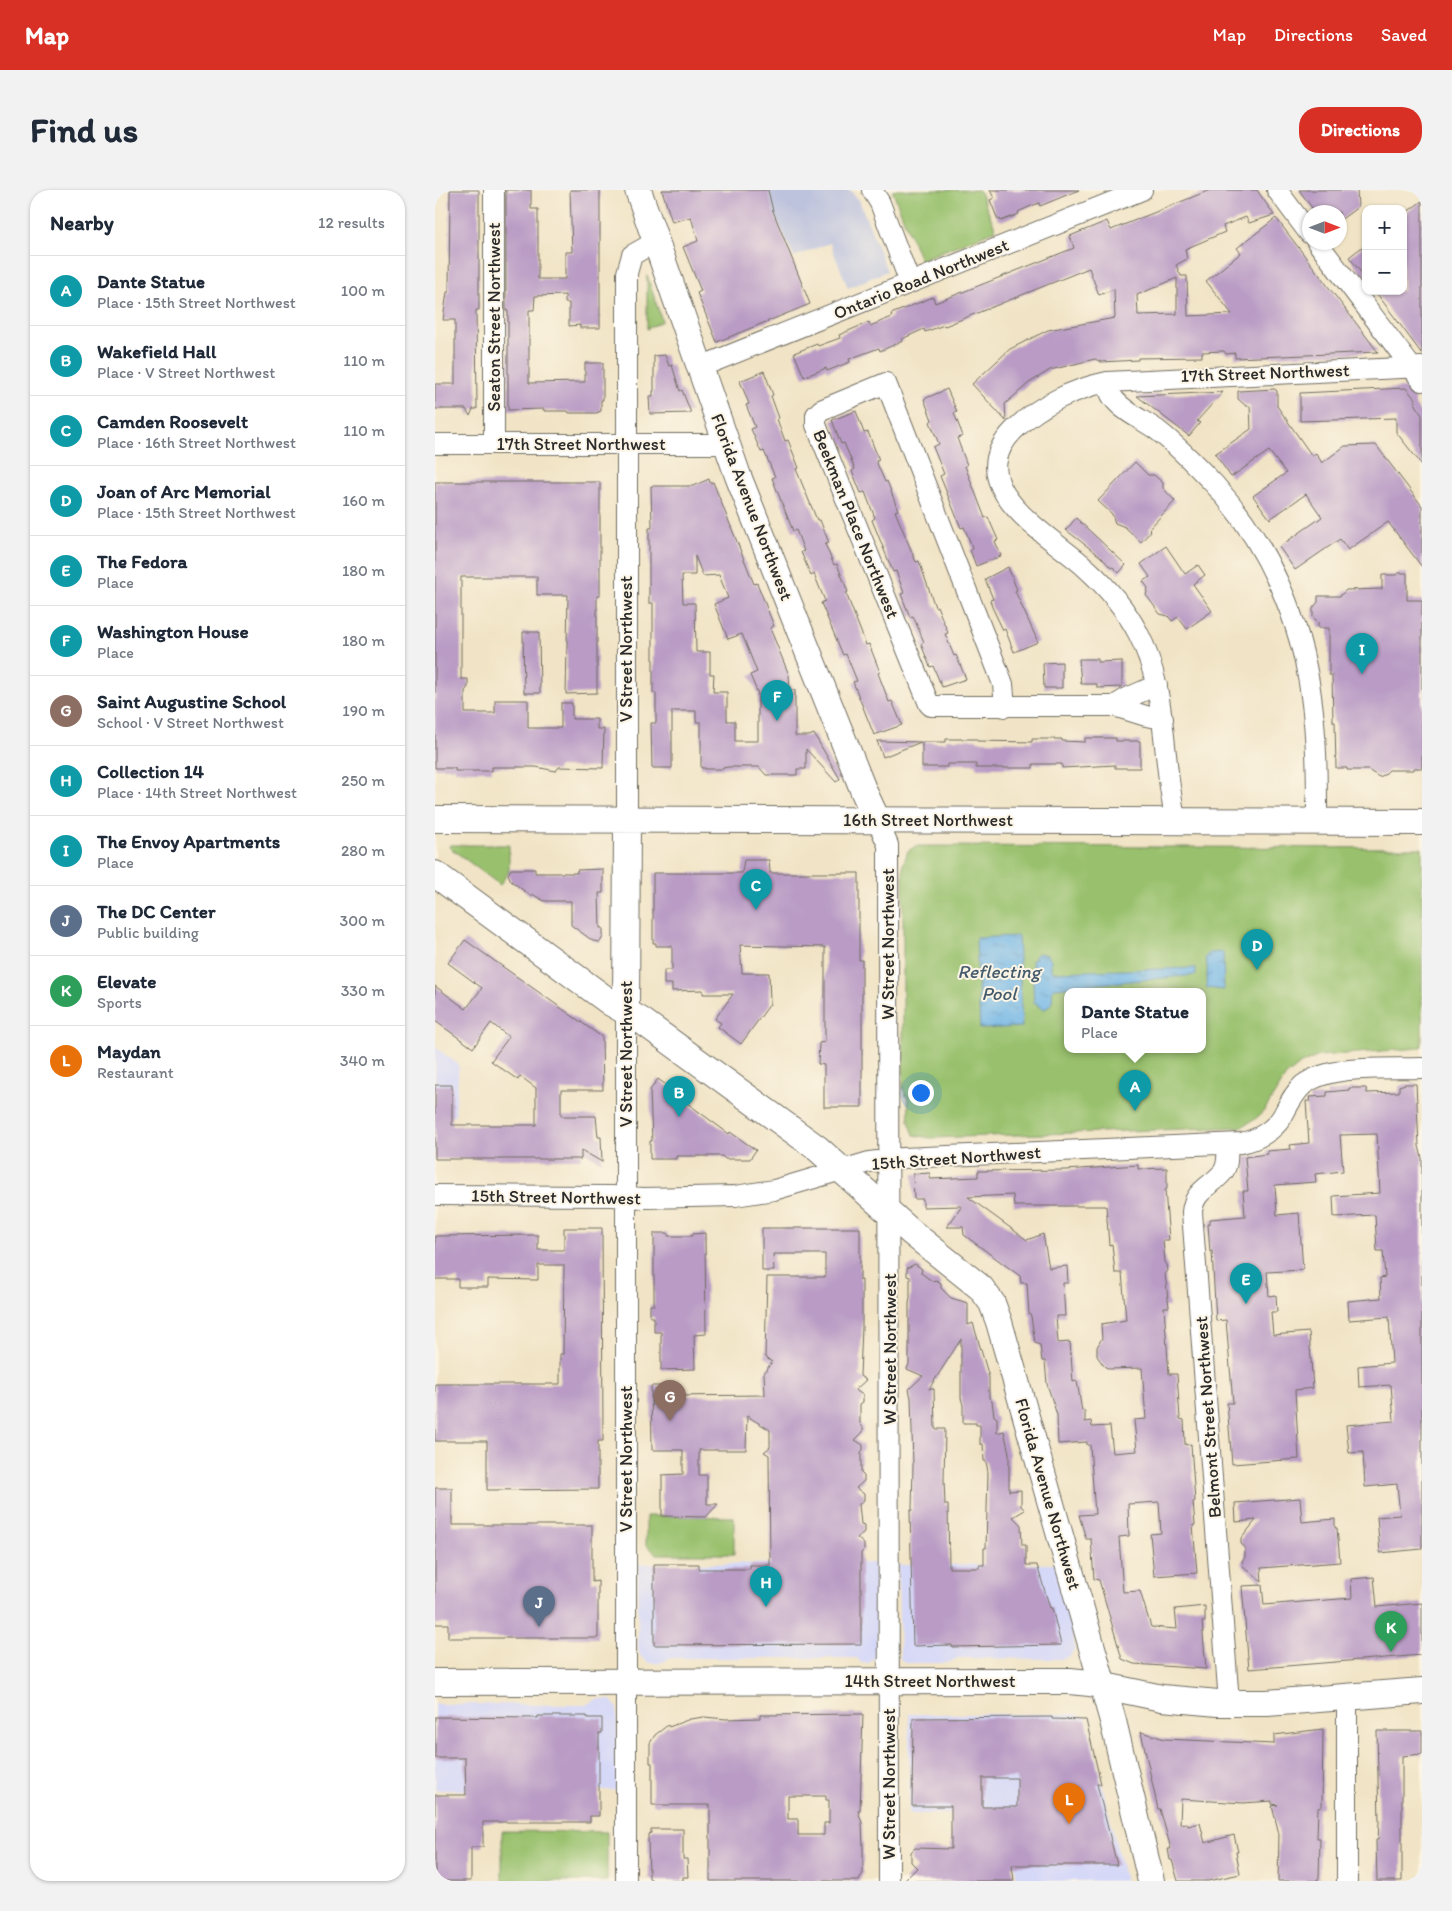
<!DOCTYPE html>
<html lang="en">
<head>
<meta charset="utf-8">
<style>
  :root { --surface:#fff; --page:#f2f2f3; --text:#1f2937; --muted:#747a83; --line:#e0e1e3; --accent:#d93025 }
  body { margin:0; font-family:Itim,sans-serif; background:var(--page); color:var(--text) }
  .controls { position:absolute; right:15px; top:15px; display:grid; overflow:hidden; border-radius:10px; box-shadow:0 1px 4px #0004 }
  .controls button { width:45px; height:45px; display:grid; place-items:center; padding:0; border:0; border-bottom:1px solid var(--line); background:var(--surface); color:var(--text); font:25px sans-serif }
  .compass { position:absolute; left:867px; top:15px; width:45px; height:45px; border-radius:50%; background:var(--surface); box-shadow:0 1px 4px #0004; rotate:90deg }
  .you { position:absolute; left:485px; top:902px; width:18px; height:18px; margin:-12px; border:4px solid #fff; border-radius:50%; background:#1a73e8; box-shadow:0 0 0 8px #1a73e833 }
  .badge { display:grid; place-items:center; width:32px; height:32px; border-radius:50%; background:var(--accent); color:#fff; font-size:16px; font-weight:700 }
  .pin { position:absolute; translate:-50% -41px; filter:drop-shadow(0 1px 2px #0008) }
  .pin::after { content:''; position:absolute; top:26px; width:18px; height:15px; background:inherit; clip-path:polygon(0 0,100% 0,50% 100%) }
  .popup { position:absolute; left:629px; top:798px; width:142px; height:65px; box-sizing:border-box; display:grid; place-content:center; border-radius:10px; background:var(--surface); filter:drop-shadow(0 1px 4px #0005); font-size:16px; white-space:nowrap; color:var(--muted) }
  .popup b { font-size:19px; color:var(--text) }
  .popup::after { content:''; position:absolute; left:50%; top:100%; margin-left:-10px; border:10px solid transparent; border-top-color:var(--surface) }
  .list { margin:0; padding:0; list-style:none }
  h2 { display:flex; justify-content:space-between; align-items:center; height:65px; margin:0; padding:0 20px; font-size:21px }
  h2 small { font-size:16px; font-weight:400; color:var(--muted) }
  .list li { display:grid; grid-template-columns:32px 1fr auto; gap:15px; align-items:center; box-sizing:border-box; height:70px; padding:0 20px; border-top:1px solid var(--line) }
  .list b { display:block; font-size:19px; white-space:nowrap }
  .list p { margin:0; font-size:16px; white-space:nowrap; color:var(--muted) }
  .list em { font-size:16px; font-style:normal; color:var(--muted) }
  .map { position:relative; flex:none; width:987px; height:1691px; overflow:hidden; border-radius:20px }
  header { display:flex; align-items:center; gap:30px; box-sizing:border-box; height:70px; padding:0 25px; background:var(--accent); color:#fff }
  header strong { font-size:24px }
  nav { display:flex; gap:28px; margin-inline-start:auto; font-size:18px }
  .intro { display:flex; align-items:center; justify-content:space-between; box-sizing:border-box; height:120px; padding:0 30px }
  h1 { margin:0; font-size:35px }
  .button { padding:12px 22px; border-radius:20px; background:var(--accent); color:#fff; font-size:18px; font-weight:700 }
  main { display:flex; gap:30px; padding:0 30px }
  aside { flex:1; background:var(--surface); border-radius:20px; box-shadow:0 1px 4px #0004 }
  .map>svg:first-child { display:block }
  .built { fill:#d6d8f8 }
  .industrial { fill:#bec3dd }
  .green { fill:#99c16d; stroke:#62764c; fill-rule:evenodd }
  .water { fill:url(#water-ripples); stroke:#4d7088 }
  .building { fill:#b99bc5; fill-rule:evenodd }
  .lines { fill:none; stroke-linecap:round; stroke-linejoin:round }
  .minor-casing { stroke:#706c61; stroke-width:22 }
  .major-casing { stroke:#706c61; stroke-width:28 }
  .minor { stroke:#fff; stroke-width:20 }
  .major { stroke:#fff; stroke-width:26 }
  .labels { text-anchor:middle; stroke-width:4; stroke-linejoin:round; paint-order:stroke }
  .street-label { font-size:18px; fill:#2b2b2b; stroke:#fcf5e5 }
  .water-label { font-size:19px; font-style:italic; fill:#435b6c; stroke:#fcf5e5 }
</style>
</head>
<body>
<header>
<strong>Map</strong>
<nav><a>Map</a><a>Directions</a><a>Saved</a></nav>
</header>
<div class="intro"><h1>Find us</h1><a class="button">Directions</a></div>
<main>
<aside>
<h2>Nearby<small>12 results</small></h2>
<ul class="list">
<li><span class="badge" style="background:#0f9aa8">A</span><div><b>Dante Statue</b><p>Place · 15th Street Northwest</p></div><em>100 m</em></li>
<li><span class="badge" style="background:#0f9aa8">B</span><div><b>Wakefield Hall</b><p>Place · V Street Northwest</p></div><em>110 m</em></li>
<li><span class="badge" style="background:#0f9aa8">C</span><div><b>Camden Roosevelt</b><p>Place · 16th Street Northwest</p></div><em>110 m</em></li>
<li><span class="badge" style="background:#0f9aa8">D</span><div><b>Joan of Arc Memorial</b><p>Place · 15th Street Northwest</p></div><em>160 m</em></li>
<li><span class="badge" style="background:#0f9aa8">E</span><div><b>The Fedora</b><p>Place</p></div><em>180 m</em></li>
<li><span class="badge" style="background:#0f9aa8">F</span><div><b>Washington House</b><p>Place</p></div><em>180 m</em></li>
<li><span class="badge" style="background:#8d6e63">G</span><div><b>Saint Augustine School</b><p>School · V Street Northwest</p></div><em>190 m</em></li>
<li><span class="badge" style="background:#0f9aa8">H</span><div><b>Collection 14</b><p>Place · 14th Street Northwest</p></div><em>250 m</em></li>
<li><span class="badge" style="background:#0f9aa8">I</span><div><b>The Envoy Apartments</b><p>Place</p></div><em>280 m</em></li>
<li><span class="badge" style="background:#5c6f8a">J</span><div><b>The DC Center</b><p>Public building</p></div><em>300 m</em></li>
<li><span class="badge" style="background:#2e9e5b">K</span><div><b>Elevate</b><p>Sports</p></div><em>330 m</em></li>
<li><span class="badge" style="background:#e8710a">L</span><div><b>Maydan</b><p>Restaurant</p></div><em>340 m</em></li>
</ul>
</aside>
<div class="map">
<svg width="987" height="1691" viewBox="0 0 987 1691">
  <defs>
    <pattern id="water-ripples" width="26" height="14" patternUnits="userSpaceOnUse" patternTransform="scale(1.25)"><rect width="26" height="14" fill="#6fb5e6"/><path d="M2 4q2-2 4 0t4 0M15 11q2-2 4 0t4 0" fill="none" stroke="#5b93bb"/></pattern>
  </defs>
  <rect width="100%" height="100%" fill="#fcf5e5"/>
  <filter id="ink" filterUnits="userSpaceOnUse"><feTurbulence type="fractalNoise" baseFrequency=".02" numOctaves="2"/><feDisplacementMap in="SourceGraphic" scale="10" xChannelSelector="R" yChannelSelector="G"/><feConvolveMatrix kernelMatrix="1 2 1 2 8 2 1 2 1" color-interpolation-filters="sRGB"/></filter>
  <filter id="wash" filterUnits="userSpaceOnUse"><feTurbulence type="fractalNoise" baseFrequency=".0096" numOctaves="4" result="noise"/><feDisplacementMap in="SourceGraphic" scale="20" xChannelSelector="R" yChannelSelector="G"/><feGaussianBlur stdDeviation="1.12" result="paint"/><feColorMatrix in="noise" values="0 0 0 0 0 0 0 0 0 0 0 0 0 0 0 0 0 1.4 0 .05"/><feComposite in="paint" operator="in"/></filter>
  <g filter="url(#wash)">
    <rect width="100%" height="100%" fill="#f1e4c6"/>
    <path class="built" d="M0 857 24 875 20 926H0Z
      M441 1373 442 1463 441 1467 434 1473H426L422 1468H236L225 1473H215L206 1467 203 1459V1374Z
      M621 1374 636 1433 640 1458 635 1466 627 1469 523 1468 513 1473H472L465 1469 463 1375Z
      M162 1509 176 1510 182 1518V1600H0V1514L150 1515Z
      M474 1524H640L651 1527 690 1691H582L574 1624H474Z"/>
    <path class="industrial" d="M333 0H415L424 10 452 81 413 98 395 53 359 67 338 21Z"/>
    <path class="green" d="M457 0H544L561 40 485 70Z
      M212 85 227 131 212 139Z
      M15 655H74V681L65 695 14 657Z
      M481 656 987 658V856L985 858 884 866 866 874 851 886 829 921 819 930 806 937 496 948 479 945 474 931 473 906H471L468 899V675L473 661ZM632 802H768V860H632Z
      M211 1326 299 1327V1364H222L211 1355Z
      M67 1641 172 1642V1691H67Z"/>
    <path class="water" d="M583 746 587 837 545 839 541 748Z
      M788 762 789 800 772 798C770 788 775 779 770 768L774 763Z
      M604 763 613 765 616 770V780L619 782 761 778V785L620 798 617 800C618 809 618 816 609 819L603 816 602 813H599L597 770 600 769 601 765Z"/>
    <g id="blocks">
      <path class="building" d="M15 0H44V120H41L42 219H38L35 226 31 219H0V194H20V130H8L12 102H14Z
        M71 0H96V19H103V89H130V62H137L135 0H165V138H145V135L134 136V113H130V105L100 106 99 120H94V193L150 192V173H168V210H166V221L161 223H134L133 221H109V219L73 220V121H71Z
        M227 0H333L338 21 375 114 282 152 262 103 266 101 248 57 263 51 256 27 237 32Z
        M555 0H644L605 16 604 13 594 17 583 22 584 24 566 31 565 29 563 30 555 10 559 8Z
        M775 0H822L839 25 814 33 811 27 788 36 790 42 750 59 752 69 741 75 746 86H752L753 126 797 124 771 91 806 63 802 58 841 28 943 162 800 168V163L791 164 789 161 767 162V167L703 168V170L666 172 660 169 615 180 594 193 570 214 571 231 537 194 575 159 613 140 680 128 679 99 664 105 654 78 510 136 509 135 490 142 489 139 467 149 468 151 445 161 444 158 414 169 415 172 392 181 391 178 369 187 359 163 382 154 383 156 405 148 404 145 434 132 435 136 457 127 456 124 498 107 500 113 639 58 635 46 672 31 676 40ZM742 88V124L703 125 702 105Z
        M864 0H922L923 17 904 31V22H880Z
        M987 11V164L940 101H968V25Z
        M931 54V89L914 67Z
        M230 165 234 176 237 175 245 201 247 200 256 223 215 224 214 206H218V201H219V166Z
        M329 181 338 205 336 206 344 228 342 229 350 251 353 250 364 278 361 279 382 330H385L394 353 390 354 399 375 402 374 413 402 411 403 431 455 434 454 445 482 443 483 454 512 457 511 467 535 439 545 418 492 422 491 411 464 408 465 386 413 390 411 379 384 376 386 366 362 369 361 361 340 358 341 337 288 340 287 329 261 326 262 316 239 320 237 311 215 314 214 305 191Z
        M971 198 980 209V215L987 225V275L961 242V228L865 231V203Z
        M512 199 522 222 519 223 528 246 522 248 532 275 530 276 550 328 553 327 563 350 560 351 566 366 541 376 535 360 538 359 529 337 526 338 505 286 509 284 498 257 504 254 495 232 497 230 489 209Z
        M840 199 842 201V216L877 266 881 263 887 273 910 256 941 255 987 316V377L953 332 913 360 905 349 860 380 844 357 887 327 871 304 835 329 818 306 851 283 834 261 796 287 780 264 816 239 815 216H811L803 209V201Z
        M788 202 762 231 765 233 754 246 702 206Z
        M421 221 429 243 433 242 444 270 441 271 450 292 452 291 463 320 460 321 481 372 484 371 500 417 502 416 513 443 510 444 519 466 521 465 531 489 507 497 498 476 495 477 486 454 489 452 478 426 475 427 466 404 469 403 461 381 458 382 437 330 440 328 430 302 426 303 417 281 420 279 409 253 406 254 397 230Z
        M700 272 713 285H719L728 293V298L740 311 714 339 716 341 706 352 690 337 680 333 677 324 663 311Z
        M274 289 275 293 278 292 319 394 322 393 339 436 335 438 354 485 355 500H360V546H374L379 544 405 589 401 592 371 559V579H362V585H331L324 577H293L288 578V579H270V578H266V532H261V521H237V578H217L216 533H221V503H218V413H214V338H217L216 296H258ZM260 366 268 386 284 385 293 408 279 414 293 449 307 444 322 482 315 485 323 504V551H300V531H292V502H278L279 484H275V462H261L260 413H248L247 385H260Z
        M0 292H165V406H162V503L131 504 133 405H102V387H26V489H33V497L30 501V523H60V510H93V538H126V513H137V529H162V539H169L168 578 124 577 121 581 101 577H57V581H20V578H0Z
        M641 328 691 375 684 383 678 377 676 378 666 367 631 340Z
        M731 356 750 384 763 375 770 385 758 394 777 421 752 439 743 427 737 431 733 426 725 424 711 405 713 398 708 391 715 387 706 374Z
        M573 377 582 400 580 401 603 452 579 462 570 439 568 440 557 417 555 410 558 409 550 389Z
        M963 383H972V410H987V578H978V580H954L949 585 944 587 933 580H912V578H901L900 532H898L897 485H894V438H883V432L878 427V418L883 412V406H905L911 400 947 399V385H961Z
        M88 442H104L105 503H89Z
        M644 469H663V472L687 471V497L662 498V494H646Z
        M627 472V498H609L608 473Z
        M650 548H681V551H705V578H680V575L627 578V574H598V578H541V574H512V577H487V552H511V549H542V551L597 552V549H627V551L650 552Z
        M442 551 486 552 448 567Z
        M309 670H334L335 683H424V770H427V917H389V875L383 874 384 853 390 852V757L305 755 307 783H334L335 814 306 854 283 837 286 833 280 829 298 804H268V800L237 801V794H229V780H237V756H221V753H218V683H307Z
        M76 679H100V683H142V680L168 679V703H164L165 738H168V747L165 752 158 751 136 735V711H109L97 704 96 706 76 691 73 684Z
        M30 750 167 847 168 900H126V926H161L163 947H166L167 972 146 960V969H0V895H17V935H101V898L85 886 83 890 56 871 74 847 56 833 38 858 0 831V796L31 819 47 798 13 773Z
        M223 889 250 909 248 910 294 944 295 942 321 960 315 969H290L287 966H241V969H215V951H217L215 900Z
        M970 894H981L984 956 987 968V1359L945 1363 942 1327 965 1325 962 1294 930 1297 928 1262 914 1263 911 1235 959 1231 956 1195 924 1197 923 1176 957 1173 954 1127 914 1130 913 1111 946 1108 945 1088 950 1087 948 1061H942L940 1025 899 1027 898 1006 945 1003 942 944 905 945 908 981 880 984 881 992 840 995 842 1025 864 1023 868 1080 832 1082 834 1106 841 1105 842 1122H836L838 1145 874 1142 878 1198 860 1200 864 1269 797 1274 792 1213H798L791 1130 781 1131 777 1061 775 1062 773 1034H775V1029L810 1026 808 1001H813L810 967 832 964V961L856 959 855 955 874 953 871 911H875L874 907 892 906V902L914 900V898H931L932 903 964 902V896Z
        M703 975V979L732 978V999L730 1000 734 1050H728L730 1072 732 1075 733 1081 730 1084 734 1117H729L734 1184H742L745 1229 749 1230 750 1255 756 1254 760 1311 758 1312 760 1335H758L762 1383 719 1386 715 1344 726 1343 724 1312 693 1314 694 1346 684 1347 688 1402 705 1401 716 1437 742 1439 740 1419 770 1416V1432H767L771 1479 699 1474 687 1469 664 1390 659 1389 656 1349H651L644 1325 660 1324 655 1255H652V1252L623 1254 622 1225 612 1194 610 1171H607L605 1155 600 1153 596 1126 594 1124 592 1093H586L585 1086 529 1045 528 1037H512L527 1016 488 1017V1009H479L478 984 495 983V989L543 987V981L631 980ZM578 1005 579 1016H671L674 1055 677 1054 680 1083H687L691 1130 666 1134 667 1148 662 1157V1166L669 1176 674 1179 707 1178 711 1229 699 1230 702 1261 678 1263 675 1236 657 1237 656 1231 650 1232V1221H647L642 1191 638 1192 635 1152 623 1153 621 1126H630L628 1093H633L632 1076 614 1078 608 1044 592 1050 533 1007Z
        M129 1038H167L168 1251H163V1299L52 1300V1251H0V1194H125V1164H128L129 1075H103V1090L53 1089V1097H23V1089H0V1046L103 1045V1060H129Z
        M327 1038H425V1090H427V1137L425 1186 431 1190 420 1200 428 1205V1212L425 1214V1234L428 1237V1242L420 1250 428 1255V1260L426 1262V1283L429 1286V1291L421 1298 429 1304V1310L424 1314 426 1334 429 1335V1342L422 1348 429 1354V1360L426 1363V1454L219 1455V1374H264V1379H315V1375H335L334 1265 329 1262 335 1257V1240L312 1226 311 1260H264V1285H272V1314H283L271 1327 227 1326V1285L248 1284V1260H217L216 1196H233V1206L330 1205 329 1183 337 1172 330 1167 332 1087H390V1064H338L339 1081H327Z
        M219 1043H233V1046H257V1044L270 1043 271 1144 259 1145 260 1179 226 1180V1142H219V1127H215V1115H219Z
        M480 1074 487 1079 486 1083 497 1091 501 1090 506 1093V1098L516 1108 533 1113V1135L538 1133 554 1187V1208L557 1211 559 1226 562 1228V1243L569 1241 574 1263V1301L586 1300V1316L590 1320 578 1327 586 1335 587 1355H591V1375H602L615 1418H617L626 1455 517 1457V1455L478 1456 475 1321 477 1320 478 1275 476 1208 474 1199 488 1186 472 1179 474 1174V1113L475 1108V1087L472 1086V1078ZM526 1149V1208L528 1215V1233H541V1235H545V1254H548L549 1271H551L553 1282 551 1358H549V1375H544V1378H514L513 1315H510L509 1290 510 1239H500L499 1199H494Z
        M0 1298H17V1335H157V1392L163 1391V1448H13V1434H0Z
        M865 1308 867 1332 900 1329V1338H902L905 1372 826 1378 827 1392 808 1376 807 1371 810 1367V1357L806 1354V1349L821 1330 801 1332 800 1313Z
        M939 1387 942 1417 987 1413V1465L814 1479 807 1396 827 1395 829 1415 917 1408 916 1389Z
        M428 1524 425 1621H423L427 1633 428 1658V1683L424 1691H275V1615H217V1573H215V1553L220 1545 233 1535 234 1537 255 1529 269 1527 291 1529 325 1528V1525ZM353 1606H391V1610H394V1633H389V1645H363V1629H353Z
        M103 1526H152V1528H167V1543H164V1626H155V1632H48V1657H36V1691H0V1605H31L30 1568H0V1527L103 1528Z
        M617 1527V1529L651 1530 666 1594H662L682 1675H577L579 1691H469L482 1678 476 1672V1662L480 1658 516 1659V1616H477L478 1528ZM547 1588H582V1617H547Z
        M888 1539 887 1617 883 1618 882 1648H885L884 1689H882V1691H843L844 1644 837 1616 843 1615 837 1614V1611L808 1613 746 1609 745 1634 752 1633 753 1636 765 1633 770 1653 799 1645 803 1662H801L805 1684 773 1691H743L737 1670H735L733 1659H736L725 1619H723L706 1542 730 1549 839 1554V1545Z
        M942 1541H987V1564L967 1566V1691H942L941 1650H943L944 1632Z
        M216 1639H248V1669H252L253 1687H248V1691H219L214 1688 213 1644 216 1643Z"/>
    </g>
  </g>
  <g filter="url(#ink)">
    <use href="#blocks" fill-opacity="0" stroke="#706c61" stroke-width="1"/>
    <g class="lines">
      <defs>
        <path id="minor" d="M437 0 445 13 475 93
          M842 0 874 43
          M882 52 987 191
          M265 177 707 0
          M672 192C674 198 674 204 679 209 689 222 708 230 722 240 743 256 762 276 780 295 832 353 866 429 876 506 882 548 882 590 882 632
          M0 254H292
          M59 254V0
          M679 516 692 508 722 495
          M570 517 568 494 451 193 386 220 381 225V235L494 514 496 516H679L711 526 728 529
          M192 630V83L197 65 220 52
          M442 630 453 655 454 1691
          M740 631C738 615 735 599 733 582 727 534 726 487 703 443 690 418 671 396 651 378 614 344 523 297 579 240 604 215 639 199 672 192L987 177
          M792 954C792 963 794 974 788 982 776 997 759 1000 757 1022L794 1513
          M0 1005 177 1006 209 1008 300 1006 339 1000 434 972 468 968 806 953C822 950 838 941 847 927 853 916 858 904 868 895 895 874 953 879 987 878
          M912 1507V1691
          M191 1691V822"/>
        <path id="major" d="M203 0 303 286 429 602 442 630
          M0 629 987 632
          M0 684 176 813 207 831 382 958 476 1042 546 1098 557 1113 564 1132 678 1531 716 1691
          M191 822 192 630
          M0 1492 635 1491 655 1493 727 1508 783 1513H832L987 1501"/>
      </defs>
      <use href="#minor" class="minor-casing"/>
      <use href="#major" class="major-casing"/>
      <use href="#minor" class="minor"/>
      <use href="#major" class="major"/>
    </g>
  </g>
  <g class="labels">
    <g class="street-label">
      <text transform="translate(486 89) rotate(-22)" y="6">Ontario Road Northwest</text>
      <text transform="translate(59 127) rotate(-90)" y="6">Seaton Street Northwest</text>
      <text transform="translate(830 183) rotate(-2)" y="6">17th Street Northwest</text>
      <text x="146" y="260">17th Street Northwest</text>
      <text transform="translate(317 317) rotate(69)" y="6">Florida Avenue Northwest</text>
      <text transform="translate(421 334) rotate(68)" y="6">Beekman Place Northwest</text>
      <text transform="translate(191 459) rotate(-90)" y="6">V Street Northwest</text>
      <text x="493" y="636">16th Street Northwest</text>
      <text transform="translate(453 754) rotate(-90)" y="6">W Street Northwest</text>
      <text transform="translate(191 864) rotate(-90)" y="6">V Street Northwest</text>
      <text transform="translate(521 968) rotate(-4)" y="6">15th Street Northwest</text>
      <text transform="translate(121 1007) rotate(1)" y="6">15th Street Northwest</text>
      <text transform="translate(455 1159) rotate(-90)" y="6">W Street Northwest</text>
      <text transform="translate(773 1227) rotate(-94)" y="6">Belmont Street Northwest</text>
      <text transform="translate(191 1269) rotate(-90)" y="6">V Street Northwest</text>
      <text transform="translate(613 1304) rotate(74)" y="6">Florida Avenue Northwest</text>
      <text x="495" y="1497">14th Street Northwest</text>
      <text transform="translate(454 1594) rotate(-90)" y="6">W Street Northwest</text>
    </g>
    <g class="water-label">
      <text x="564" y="788">Reflecting<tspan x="564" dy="22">Pool</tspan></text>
    </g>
  </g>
</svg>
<div class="controls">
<button>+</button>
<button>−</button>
</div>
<svg class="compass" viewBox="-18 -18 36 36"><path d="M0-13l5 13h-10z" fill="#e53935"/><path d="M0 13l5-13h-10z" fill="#747a83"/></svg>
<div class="you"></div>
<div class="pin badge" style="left:700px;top:921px;background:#0f9aa8">A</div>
<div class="popup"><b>Dante Statue</b>Place</div>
<div class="pin badge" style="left:244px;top:927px;background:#0f9aa8">B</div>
<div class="pin badge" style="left:321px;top:720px;background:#0f9aa8">C</div>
<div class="pin badge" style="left:822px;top:780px;background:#0f9aa8">D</div>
<div class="pin badge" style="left:811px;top:1114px;background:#0f9aa8">E</div>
<div class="pin badge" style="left:342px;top:531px;background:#0f9aa8">F</div>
<div class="pin badge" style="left:235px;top:1231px;background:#8d6e63">G</div>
<div class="pin badge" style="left:331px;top:1417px;background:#0f9aa8">H</div>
<div class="pin badge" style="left:927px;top:484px;background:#0f9aa8">I</div>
<div class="pin badge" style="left:104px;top:1437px;background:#5c6f8a">J</div>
<div class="pin badge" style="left:956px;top:1462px;background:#2e9e5b">K</div>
<div class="pin badge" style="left:634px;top:1634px;background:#e8710a">L</div>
</div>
</main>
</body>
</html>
